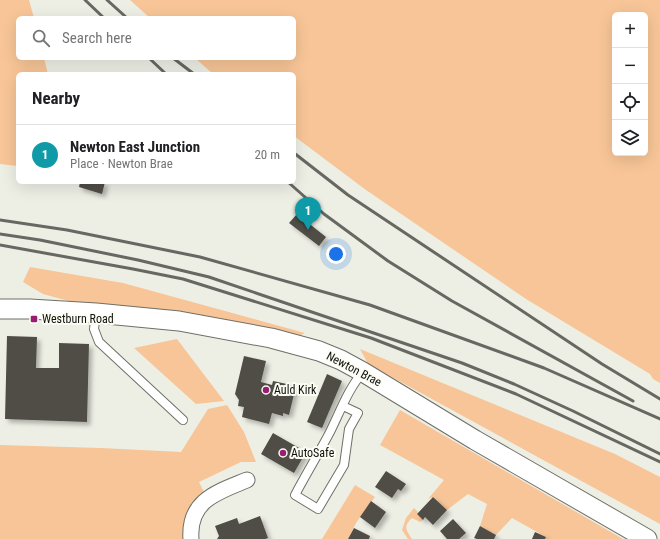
<!DOCTYPE html>
<html lang="en">
<head>
<meta charset="utf-8">
<style>
  :root { --surface:#fff; --page:#f2f2f2; --text:#202124; --muted:#757577; --line:#e0e0e0; --accent:#111827 }
  body { margin:0; font-family:"Roboto Condensed",sans-serif; background:var(--page); color:var(--text) }
  .controls { position:absolute; right:12px; top:12px; display:grid; overflow:hidden; border-radius:6px; box-shadow:0 4px 16px #0002 }
  .controls button { width:36px; height:36px; display:grid; place-items:center; padding:0; border:0; border-bottom:1px solid var(--line); background:var(--surface); color:var(--text); font:20px sans-serif }
  .you { position:absolute; left:336px; top:254px; width:14px; height:14px; margin:-10px; border:3px solid #fff; border-radius:50%; background:#1a73e8; box-shadow:0 0 0 6px #1a73e833 }
  .badge { display:grid; place-items:center; width:26px; height:26px; border-radius:50%; background:var(--accent); color:#fff; font-size:13px; font-weight:700 }
  .pin { position:absolute; translate:-50% -33px; filter:drop-shadow(0 1px 2px #0008) }
  .pin::after { content:''; position:absolute; top:21px; width:14px; height:12px; background:inherit; clip-path:polygon(0 0,100% 0,50% 100%) }
  .list { margin:0; padding:0; list-style:none }
  h2 { display:flex; justify-content:space-between; align-items:center; height:52px; margin:0; padding:0 16px; font-size:17px }
  h2 small { font-size:13px; font-weight:400; color:var(--muted) }
  .list li { display:grid; grid-template-columns:26px 1fr auto; gap:12px; align-items:center; box-sizing:border-box; height:60px; padding:0 16px; border-top:1px solid var(--line) }
  .list b { display:block; font-size:15px; white-space:nowrap }
  .list p { margin:0; font-size:13px; white-space:nowrap; color:var(--muted) }
  .list em { font-size:13px; font-style:normal; color:var(--muted) }
  .icon { flex:none; width:22px; height:22px; fill:none; stroke:currentColor; stroke-width:2; stroke-linecap:round; stroke-linejoin:round }
  .map { position:relative; flex:none; width:660px; height:539px; overflow:hidden }
  .search { position:absolute; background:var(--surface); box-shadow:0 4px 16px #0002; left:16px; top:16px; width:280px; height:44px; display:flex; align-items:center; gap:10px; box-sizing:border-box; padding:0 14px; border-radius:6px; color:var(--muted); font-size:15px }
  .panel { position:absolute; background:var(--surface); box-shadow:0 4px 16px #0002; left:16px; top:72px; width:280px; height:112px; border-radius:6px }
  .map>svg:first-child { display:block }
  .green { fill:#f7c597; fill-rule:evenodd }
  .building { fill:#504d45; filter:url(#shadow) }
  .lines { fill:none; stroke-linecap:round; stroke-linejoin:round }
  .service-casing { stroke:#6e7067; stroke-width:10 }
  .minor-casing { stroke:#6e7067; stroke-width:17 }
  .tertiary-casing { stroke:#6e7067; stroke-width:21 }
  .service { stroke:#fff; stroke-width:8 }
  .minor { stroke:#fff; stroke-width:15 }
  .tertiary { stroke:#fff; stroke-width:19 }
  .rail { stroke:#676862; stroke-width:3 }
  .poi-dot { fill:#9b1d73; stroke:#fbfdf3; stroke-width:1.5 }
  .labels { text-anchor:middle; stroke-width:4; stroke-linejoin:round; paint-order:stroke }
  .poi-label { font-size:12px; fill:#0f100d; stroke:#fbfdf3; text-anchor:start }
  .street-label { font-size:12px; fill:#0f100d; stroke:#fbfdf3 }
</style>
</head>
<body>
<div class="map">
<svg width="660" height="539" viewBox="0 0 660 539">
  <defs>
    <filter id="shadow"><feDropShadow dx="3.5" dy="3.5" stdDeviation="2" flood-color="#0004"/></filter>
  </defs>
  <rect width="100%" height="100%" fill="#edefe5"/>
  <path class="green" d="M0 0H29L34 18H18V58H44L48 74H18V166L0 164Z
    M130 0H660V383L653 379 650 374 526 299 366 190 294 136V74H213L195 58H294V18H150ZM615 15H645V153H615Z
    M30 267 123 283 305 333 295 338 76 303 43 294 23 282Z
    M177 339 224 401 196 404 134 348Z
    M360 349 615 454 660 477V524L368 364Z
    M227 405 244 432 256 462H241L199 482 204 492 189 511 183 539H0V445L101 448 181 452 208 409Z
    M400 410 623 539H545L546 537 512 518 496 535 480 526 487 504 468 494 447 510 433 497 428 499 444 480 380 445Z
    M355 485 375 497 356 523 348 539H322Z
    M414 508 418 512 417 514 423 520 420 522 412 518C403 526 406 530 412 539H408L402 530 406 518Z"/>
  <path class="building" d="M80 182H105L102 194 79 187Z
    M297 214 326 237 319 246 289 223Z
    M7 336 37 337 36 368H59V343L89 344 87 422 5 419Z
    M244 356 266 361 261 382 272 385 273 381 296 386 289 415 283 413V416L272 413 269 424 242 417 244 407 238 406 239 400 235 394Z
    M327 374 342 381 322 428 307 422Z
    M273 433 306 452 294 473 261 454Z
    M386 471 406 484 401 491 398 489 392 498 375 487Z
    M433 497 447 510 433 525 425 517 423 520 417 514Z
    M371 501 386 512 375 528 360 517Z
    M260 516 268 538 265 539H217L219 536 215 526 237 518 239 524Z
    M453 519 466 533 459 539H447L440 531Z
    M480 526 496 535 494 539H477L474 538Z
    M354 528 370 536 369 539H348Z
    M535 532 546 537 545 539H532Z"/>
  <g class="lines">
    <defs>
      <path id="service" d="M96 313 94 329 99 342 183 420
        M343 406 358 413 349 429 344 465 318 509 295 495C306 474 319 453 330 432 340 412 348 389 363 372"/>
      <path id="minor" d="M191 539C188 500 218 492 247 480"/>
      <path id="tertiary" d="M0 309H30L96 313 179 321 271 338 319 351 341 360 363 372 475 440 647 539"/>
    </defs>
    <use href="#service" class="service-casing"/>
    <use href="#minor" class="minor-casing"/>
    <use href="#tertiary" class="tertiary-casing"/>
    <use href="#service" class="service"/>
    <use href="#minor" class="minor"/>
    <use href="#tertiary" class="tertiary"/>
    <path class="rail" d="M85 0 104 18
      M107 0 127 18
      M149 58 166 74
      M173 58 194 74
      M294 153 348 195 602 364 660 399
      M288 182 324 214 388 261 452 301 633 401
      M0 220 67 230 200 257 370 305 544 368 660 419
      M0 234 40 240 138 260 209 277 462 363 514 384 573 411 660 454
      M0 245 133 269 183 279 371 338 516 394 660 462"/>
  </g>
  <g class="poi-dot">
    <rect x="30" y="315" width="8" height="8" rx="2"/>
    <circle cx="266" cy="390" r="4"/>
    <circle cx="283" cy="453" r="4"/>
  </g>
  <g class="labels">
    <g class="poi-label">
      <text x="42" y="323">Westburn Road</text>
      <text x="274" y="394">Auld Kirk</text>
      <text x="291" y="457">AutoSafe</text>
    </g>
    <g class="street-label">
      <text transform="translate(354 369) rotate(28)" y="4">Newton Brae</text>
    </g>
  </g>
</svg>
<div class="controls">
<button>+</button>
<button>−</button>
<button><svg class="icon" aria-label="locate" viewBox="0 0 24 24"><circle cx="12" cy="12" r="6"/><path d="M12 2v4M12 18v4M2 12h4M18 12h4"/></svg></button>
<button><svg class="icon" aria-label="layers" viewBox="0 0 24 24"><path d="M12 4l9 5-9 5-9-5zM3 14l9 5 9-5"/></svg></button>
</div>
<div class="you"></div>
<div class="pin badge" style="left:308px;top:230px;background:#0f9aa8">1</div>
<div class="search"><svg class="icon" aria-label="search" viewBox="0 0 24 24"><circle cx="10" cy="10" r="6"/><path d="M15 15l6 6"/></svg>Search here</div>
<section class="panel">
<h2>Nearby<small></small></h2>
<ul class="list">
<li><span class="badge" style="background:#0f9aa8">1</span><div><b>Newton East Junction</b><p>Place · Newton Brae</p></div><em>20 m</em></li>
</ul>
</section>
</div>
</body>
</html>
